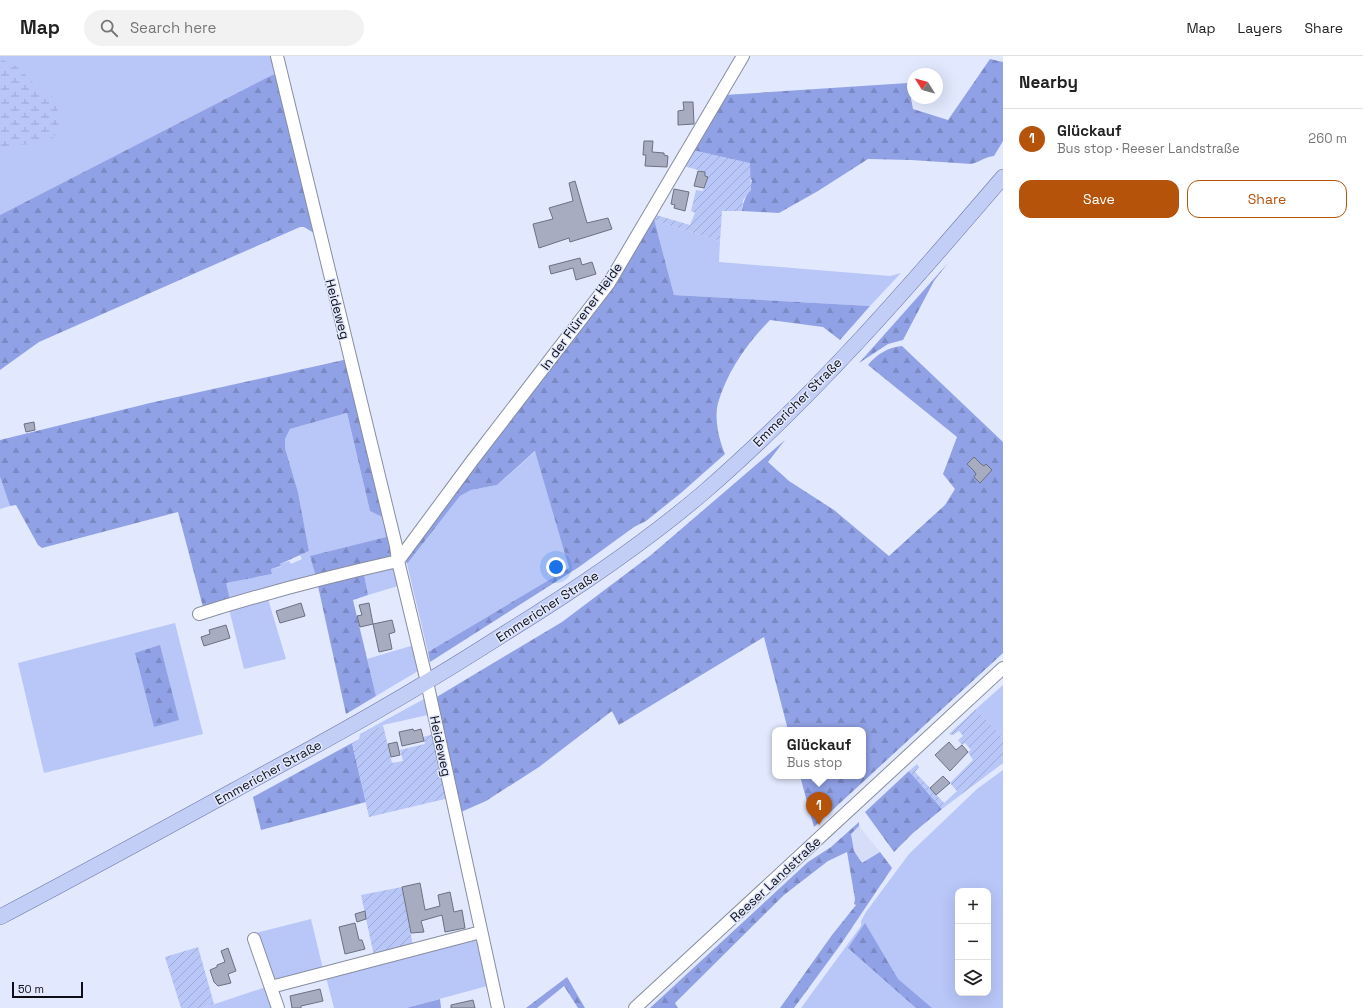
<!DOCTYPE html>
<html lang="en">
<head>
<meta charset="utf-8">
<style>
  :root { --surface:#fff; --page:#f2f2f2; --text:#222; --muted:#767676; --line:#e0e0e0; --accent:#b45309 }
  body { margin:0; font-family:"Space Grotesk",sans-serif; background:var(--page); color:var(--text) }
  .controls { position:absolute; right:12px; bottom:12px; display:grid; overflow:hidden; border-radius:8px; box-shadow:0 4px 16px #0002 }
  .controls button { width:36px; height:36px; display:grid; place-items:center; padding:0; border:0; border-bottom:1px solid var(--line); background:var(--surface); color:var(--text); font:20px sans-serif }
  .compass { position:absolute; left:907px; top:12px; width:36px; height:36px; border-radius:50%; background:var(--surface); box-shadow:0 4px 16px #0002; rotate:307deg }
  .scale { position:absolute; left:12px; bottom:10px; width:71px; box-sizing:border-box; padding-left:4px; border:2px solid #0e0f16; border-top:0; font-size:11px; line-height:14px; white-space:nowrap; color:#0e0f16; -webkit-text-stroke:3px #e2e8fd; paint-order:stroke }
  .you { position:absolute; left:556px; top:511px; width:14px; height:14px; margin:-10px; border:3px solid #fff; border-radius:50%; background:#1a73e8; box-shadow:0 0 0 6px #1a73e833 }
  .badge { display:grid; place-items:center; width:26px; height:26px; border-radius:50%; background:var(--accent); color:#fff; font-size:13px; font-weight:700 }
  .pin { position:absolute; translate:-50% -33px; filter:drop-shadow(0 1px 2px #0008) }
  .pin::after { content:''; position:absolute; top:21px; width:14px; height:12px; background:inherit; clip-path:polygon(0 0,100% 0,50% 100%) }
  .popup { position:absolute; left:772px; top:671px; width:94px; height:52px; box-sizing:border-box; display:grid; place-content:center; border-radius:8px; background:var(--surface); filter:drop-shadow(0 1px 3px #0005); font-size:13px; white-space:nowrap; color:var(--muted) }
  .popup b { font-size:15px; color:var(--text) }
  .popup::after { content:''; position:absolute; left:50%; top:100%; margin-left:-8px; border:8px solid transparent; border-top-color:var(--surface) }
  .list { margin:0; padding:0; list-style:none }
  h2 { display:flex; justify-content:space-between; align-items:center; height:52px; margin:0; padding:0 16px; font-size:17px }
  h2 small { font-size:13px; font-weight:400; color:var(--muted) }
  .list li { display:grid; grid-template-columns:26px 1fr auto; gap:12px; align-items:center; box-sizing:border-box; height:60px; padding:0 16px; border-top:1px solid var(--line) }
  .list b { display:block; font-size:15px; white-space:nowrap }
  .list p { margin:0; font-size:13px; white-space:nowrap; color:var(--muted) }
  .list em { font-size:13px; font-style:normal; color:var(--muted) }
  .actions { display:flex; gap:8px; padding:12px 16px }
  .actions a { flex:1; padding:9px 0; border:1px solid var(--accent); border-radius:12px; text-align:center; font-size:14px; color:var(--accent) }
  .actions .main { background:var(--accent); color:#fff }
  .icon { flex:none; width:22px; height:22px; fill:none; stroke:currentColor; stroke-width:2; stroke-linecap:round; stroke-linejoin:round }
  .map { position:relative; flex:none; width:1003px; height:952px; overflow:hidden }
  header { display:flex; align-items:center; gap:24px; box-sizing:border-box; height:56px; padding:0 20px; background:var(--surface); border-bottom:1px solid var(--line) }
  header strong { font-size:19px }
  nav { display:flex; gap:22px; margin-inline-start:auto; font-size:14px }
  .search { width:280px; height:36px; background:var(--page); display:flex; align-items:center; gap:10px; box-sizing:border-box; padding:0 14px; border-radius:22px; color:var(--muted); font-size:15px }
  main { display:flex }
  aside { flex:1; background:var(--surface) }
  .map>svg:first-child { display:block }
  .built { fill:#d5ddf8 }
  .green { fill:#b8c6f8; fill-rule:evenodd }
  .forest { fill:url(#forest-firs) }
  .wetland { fill:url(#wetland-marsh) }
  .garden { fill:url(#garden-furrows) }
  .building { fill:#a7acc0; stroke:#6b7082 }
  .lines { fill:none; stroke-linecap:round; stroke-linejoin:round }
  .minor-casing { stroke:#888ea0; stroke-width:14 }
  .major-casing { stroke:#6a76a4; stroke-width:16 }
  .minor { stroke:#fff; stroke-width:12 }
  .major { stroke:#c3cef7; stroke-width:15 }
  .labels { text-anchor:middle; stroke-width:3; stroke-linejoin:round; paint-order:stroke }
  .street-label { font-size:13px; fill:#0e0f16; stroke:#e2e8fd }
</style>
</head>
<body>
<header>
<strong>Map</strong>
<div class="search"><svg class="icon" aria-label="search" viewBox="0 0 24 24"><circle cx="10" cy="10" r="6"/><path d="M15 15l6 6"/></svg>Search here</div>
<nav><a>Map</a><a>Layers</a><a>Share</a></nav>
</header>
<main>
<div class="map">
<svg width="1003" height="952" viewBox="0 0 1003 952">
  <defs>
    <pattern id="forest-firs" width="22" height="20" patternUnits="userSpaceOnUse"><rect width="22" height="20" fill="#90a1e5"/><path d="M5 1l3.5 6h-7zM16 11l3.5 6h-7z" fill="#7b89c4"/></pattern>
    <pattern id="wetland-marsh" width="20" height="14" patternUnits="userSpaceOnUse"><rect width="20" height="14" fill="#b8c6f8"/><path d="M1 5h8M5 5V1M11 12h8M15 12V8" fill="none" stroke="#9da9d4"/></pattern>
    <pattern id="garden-furrows" width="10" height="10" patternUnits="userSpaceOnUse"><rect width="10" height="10" fill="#b8c6f8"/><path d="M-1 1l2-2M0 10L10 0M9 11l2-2" fill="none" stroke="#9da9d4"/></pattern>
  </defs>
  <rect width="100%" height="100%" fill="#e2e8fd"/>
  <path class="built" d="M859 770 880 796 862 807 854 795 851 778Z"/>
  <path class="green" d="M0 0H270L275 19H272L0 159Z
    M654 163 658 166 720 185 719 206 890 220 901 217 870 250 674 239Z
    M347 357 370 455 382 461 386 481 311 500 316 521 230 544 225 527 272 518 271 513 281 511 280 508 289 505 291 508 302 503 300 499 309 495 298 436 285 392V383L290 373Z
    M536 395 569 512 428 596 407 508 460 440 471 434 497 429Z
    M0 421 10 450 0 453Z
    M391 512 395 513 398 530 368 539 364 518Z
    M268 543 286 603 244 613 229 553Z
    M175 567 203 678 44 717 18 607Z
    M414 589 418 615 376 640 367 603Z
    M1003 629V682L976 653Z
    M424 643 432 658 383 669 359 683 360 678Z
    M1003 714V952H801L861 870V865L866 856 909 798 977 733ZM958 835H988V937H958Z
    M311 863 323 913 275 925 272 924 256 877Z
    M477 882 487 930 406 952H334L326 921Z
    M266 931 273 952H203Z"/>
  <path class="forest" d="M270 0H283L351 282 339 283 314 177 304 171H300L39 286 0 314V159L272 19H275Z
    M990 3 1003 6V85L994 100C985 101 981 105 972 108L911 104 868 103 818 135 779 157 742 155C743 142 750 137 752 124L693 94 725 39 908 27 913 53 948 64Z
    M654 163 674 239 870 250 840 284 823 271 770 264C747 287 727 316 718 347 714 363 719 384 725 398L681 437 646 465 634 471 579 511 430 606 428 596 569 512 535 395 497 429 471 434 460 440 407 508 405 501 611 233Z
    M948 207 934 225 903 284 888 288 859 307Z
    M902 290 1003 386V597L814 771 800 720H863V674H788L764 581 619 669 612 655 539 711 486 745 461 756 435 642 562 566 651 499 785 384 768 406 789 425 834 454 889 500 945 449 955 433 943 418 957 381 868 309C876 299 888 291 902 290Z
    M348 303 395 499 392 503 316 521 310 500 386 481 382 461 370 455 347 357 290 373 285 383V392L298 436 309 495 280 508 281 510 271 513 272 518 226 527 230 544 203 551 178 456 42 492 38 489 16 449 10 450 0 421V384L150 347Z
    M364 518 368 539 353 544 376 640 346 658 318 530Z
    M160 589 179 664 154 671 135 597Z
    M352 687 366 746 261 774 253 741Z
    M909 715 942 753 913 777 894 796 865 756Z
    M859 766V770L851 778 854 795 862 807 880 796 892 812 841 888 794 952H780L832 879 856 849 854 848 855 843 847 796 828 805 784 839 675 947 678 952H650L808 806 831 791Z
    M865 867 898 923 932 952H916L848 892Z
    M567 921 585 952H578L564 930 537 952H526Z
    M440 943 441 952H406Z"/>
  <path class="wetland" d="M0 4C21 8 24 20 39 32 44 36 50 37 54 43 59 51 61 74 54 81 44 90 13 87 0 93Z"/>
  <path class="garden" d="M693 94 750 107 751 134 743 144 742 155H722L720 185 658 166 654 163 656 159 690 169 695 157 691 155 696 134 703 135 708 121 705 120V116L684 110Z
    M976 653 1003 682V707L942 753 909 715 917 708 919 711 915 716 944 747 957 735 950 727 973 704 968 696 971 694 965 687 962 689 958 684 963 680 959 675 953 679 949 678Z
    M383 669 392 707 403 705 400 694 425 688 423 681 434 678 449 742 369 761 352 687Z
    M402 831 413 890 374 900 361 839Z
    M198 891 214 948 203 952H181L165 901Z"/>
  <path class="building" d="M683 46H693L694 68 678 69V55L684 54Z
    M644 85H653L652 96 664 97V99L668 100 667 111 645 110 646 99H643Z
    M698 115 705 116V120L708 121 704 132 694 130Z
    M575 125 587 167 608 162 612 173 570 186 569 182 539 192 533 168 553 163 549 152 573 145 569 127Z
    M674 133 689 136 685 155 674 152 675 149 671 148Z
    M580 202 582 209 592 206 596 218 576 224 573 212 551 218 549 210Z
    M34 366 35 374 26 376 24 368Z
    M974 401 981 408 984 410 986 408 992 414 980 427 974 421 976 418 974 415 967 408Z
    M301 547 305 560 280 567 276 555Z
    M369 547 373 568 360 571 357 560 362 559 359 549Z
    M392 564 395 576 389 578 392 593 379 596 373 568Z
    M226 569 230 582 204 590 201 581 210 578 209 574Z
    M413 673 414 675 421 673 424 685 402 690 399 676Z
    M397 686 400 699 391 701 388 688Z
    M949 686 956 694 962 689 968 696 950 715 935 699Z
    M943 720 950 727 936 739 930 732Z
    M420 827 425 854 440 850 438 839 450 836 454 856 462 854 465 872 445 876 442 859 421 865 424 876 411 877 402 831Z
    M365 855 366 863 357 866 355 858Z
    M355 867 359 884H362L365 893 345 898 339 871Z
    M228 892 236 915 228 918 231 927 218 930 214 926 210 914 217 911V909L225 906 221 895Z
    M320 933 323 945 301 950V952H292L290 940Z
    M473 944 475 952H451V949Z"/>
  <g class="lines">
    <defs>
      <path id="minor" d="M277 0 396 490 398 505 427 626 498 952
        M199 558C265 537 331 520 398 505L472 405 609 227 743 0
        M254 883 278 952
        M271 931 481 876
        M635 952 1003 612"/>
      <path id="major" d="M0 861C95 811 189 759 284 707 360 666 434 623 507 576 575 534 642 489 703 437 813 342 909 231 1003 121"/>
    </defs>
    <use href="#minor" class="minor-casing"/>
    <use href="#major" class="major-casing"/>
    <use href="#minor" class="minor"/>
    <use href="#major" class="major"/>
  </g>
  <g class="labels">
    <g class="street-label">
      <text transform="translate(338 253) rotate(75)" y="5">Heideweg</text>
      <text transform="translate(581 260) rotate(-54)" y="5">In der Flürener Heide</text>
      <text transform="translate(797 346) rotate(-45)" y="5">Emmericher Straße</text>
      <text transform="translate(547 550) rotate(-33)" y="5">Emmericher Straße</text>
      <text transform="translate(441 690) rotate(78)" y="5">Heideweg</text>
      <text transform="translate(268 716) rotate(-29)" y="5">Emmericher Straße</text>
      <text transform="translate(775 823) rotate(-43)" y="5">Reeser Landstraße</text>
    </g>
  </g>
</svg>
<div class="controls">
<button>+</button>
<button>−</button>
<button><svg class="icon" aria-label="layers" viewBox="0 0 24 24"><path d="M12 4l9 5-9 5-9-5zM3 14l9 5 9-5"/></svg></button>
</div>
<svg class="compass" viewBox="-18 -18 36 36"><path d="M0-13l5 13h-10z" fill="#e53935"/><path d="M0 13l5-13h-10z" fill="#767676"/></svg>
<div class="scale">50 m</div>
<div class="you"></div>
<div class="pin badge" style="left:819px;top:769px">1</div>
<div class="popup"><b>Glückauf</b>Bus stop</div>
</div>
<aside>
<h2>Nearby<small></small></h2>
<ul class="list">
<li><span class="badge">1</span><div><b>Glückauf</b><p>Bus stop · Reeser Landstraße</p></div><em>260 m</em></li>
</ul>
<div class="actions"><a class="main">Save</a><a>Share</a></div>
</aside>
</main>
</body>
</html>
